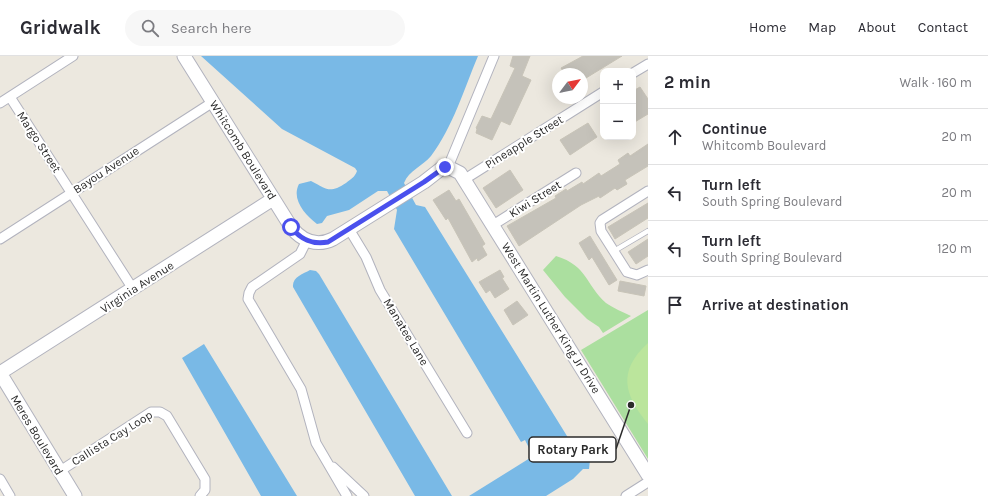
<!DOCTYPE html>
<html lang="en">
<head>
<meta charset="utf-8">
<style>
  :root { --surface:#fff; --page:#f7f7f7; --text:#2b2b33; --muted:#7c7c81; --line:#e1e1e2 }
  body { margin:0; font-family:Karla,sans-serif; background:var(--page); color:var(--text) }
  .controls { position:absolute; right:12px; top:12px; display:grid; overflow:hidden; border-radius:8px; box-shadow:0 4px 16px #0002 }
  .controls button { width:36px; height:36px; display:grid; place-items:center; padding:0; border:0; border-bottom:1px solid var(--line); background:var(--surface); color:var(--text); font:20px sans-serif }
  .compass { position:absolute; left:552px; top:12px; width:36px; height:36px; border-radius:50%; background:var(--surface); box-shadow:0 4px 16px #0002; rotate:58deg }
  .stop { position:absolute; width:12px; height:12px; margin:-9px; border:3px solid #4a50ed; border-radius:50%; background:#fff }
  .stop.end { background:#4a50ed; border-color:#fff; box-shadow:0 1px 4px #0008 }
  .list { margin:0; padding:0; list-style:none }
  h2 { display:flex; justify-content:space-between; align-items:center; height:52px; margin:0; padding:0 16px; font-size:17px }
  h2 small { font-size:13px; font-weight:400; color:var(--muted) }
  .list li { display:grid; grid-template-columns:26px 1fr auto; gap:12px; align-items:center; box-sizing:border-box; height:56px; padding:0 16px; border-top:1px solid var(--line) }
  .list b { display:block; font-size:15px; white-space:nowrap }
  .list p { margin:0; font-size:13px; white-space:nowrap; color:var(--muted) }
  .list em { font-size:13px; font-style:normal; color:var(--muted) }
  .icon { flex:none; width:22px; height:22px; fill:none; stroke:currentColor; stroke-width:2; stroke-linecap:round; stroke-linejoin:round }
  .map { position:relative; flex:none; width:648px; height:440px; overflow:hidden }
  header { display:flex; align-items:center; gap:24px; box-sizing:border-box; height:56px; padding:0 20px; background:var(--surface); border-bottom:1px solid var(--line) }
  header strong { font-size:19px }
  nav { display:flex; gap:22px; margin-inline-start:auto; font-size:14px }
  .search { width:280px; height:36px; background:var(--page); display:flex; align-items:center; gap:10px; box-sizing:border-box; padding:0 14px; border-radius:22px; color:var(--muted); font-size:15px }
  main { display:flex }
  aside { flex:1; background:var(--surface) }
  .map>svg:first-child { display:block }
  .green { fill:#abdf9f }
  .pitch { fill:#bbe59c }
  .water { fill:#79b9e6 }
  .building { fill:#c5c2ba; stroke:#c8c4b8 }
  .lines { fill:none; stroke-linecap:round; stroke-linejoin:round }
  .lane-casing { stroke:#b2b3be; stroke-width:6 }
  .street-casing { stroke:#b2b3be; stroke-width:11 }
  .secondary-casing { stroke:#b2b3be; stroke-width:15 }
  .lane { stroke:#fff; stroke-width:4.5 }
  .street { stroke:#fff; stroke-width:9 }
  .secondary { stroke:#fff; stroke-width:13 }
  .route { stroke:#4a50ed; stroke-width:5 }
  .labels { text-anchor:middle; stroke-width:4; stroke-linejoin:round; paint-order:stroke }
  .street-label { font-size:12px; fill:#2b2b2b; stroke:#fff }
  .leader { fill:none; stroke:#2b2b2b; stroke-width:1.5 }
  .callout-dot { fill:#2b2b2b; stroke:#fff; stroke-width:1.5 }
  .callout { fill:#fff; stroke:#2b2b2b; stroke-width:1.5 }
  .callout-label { font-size:13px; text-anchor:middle; font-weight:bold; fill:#2b2b2b }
</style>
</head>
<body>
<header>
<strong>Gridwalk</strong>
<div class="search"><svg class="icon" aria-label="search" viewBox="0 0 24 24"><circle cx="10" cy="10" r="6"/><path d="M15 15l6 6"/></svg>Search here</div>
<nav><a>Home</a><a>Map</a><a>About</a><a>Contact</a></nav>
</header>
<main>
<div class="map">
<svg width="648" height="440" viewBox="0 0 648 440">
  <rect width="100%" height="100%" fill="#ece8df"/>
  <path class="green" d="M556 200C588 210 585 228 606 247 613 252 623 256 631 260L603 277 599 271 587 263 565 241 543 214Z
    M648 254V403L581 294Z"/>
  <path class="pitch" d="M648 287V368C624 339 617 315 648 287Z"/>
  <path class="water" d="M201 0H478C464 33 453 71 431 100 423 110 409 114 404 127L416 149 425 151 580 401 590 404 589 413H583L573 423 546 440H469L530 402 531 396 525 384 521 386 394 173 397 154 387 135H378L349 154 327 160 322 167 317 168C305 159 291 143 299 128L311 125C327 133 329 138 346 127 351 123 355 121 357 115L355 112 282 73Z
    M310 214 316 215 319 218 452 440H415L293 231C292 221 303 218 310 214Z
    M204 288 297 440H261L182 302Z"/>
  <path class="building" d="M513 0H530L522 20 531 24 510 69 501 65 492 84 476 77 477 73 476 72 482 60 491 63 515 12 510 10Z
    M583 0H622L586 22 582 23V18H565L561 12Z
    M640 31 648 43V58L633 67V35Z
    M588 67 597 81 570 99 560 84Z
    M648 88V110L625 124 627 128 617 134 615 132 600 142 599 140 581 149 519 190 507 170 556 142 555 140 566 133 567 135 582 126 583 128 599 117 601 120 620 108 618 104 628 97 630 100Z
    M510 114 523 134 496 152 483 132Z
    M449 134 456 145 459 143 485 188 482 190 487 199 478 205 477 202 472 206 448 162 446 164 433 144Z
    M648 147V162L615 183 608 171Z
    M590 180 617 224 609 229 592 201 589 204 579 187Z
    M648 183V200L636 208 628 196Z
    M500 214 504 221 502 222 509 233 495 242 490 234 486 237 479 226Z
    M620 225 646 230 644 240 618 235Z
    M517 245 528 259 513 269 504 254Z"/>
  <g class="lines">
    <defs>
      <path id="lane" d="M614 195 648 175"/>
      <path id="street" d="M633 17 648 8
        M10 41 133 233
        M0 47 73 0
        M448 111 494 0
        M465 123 603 36
        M648 135 602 164 600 167 601 175 627 216 637 219 648 214
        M493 169 576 117
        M349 173 366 201 380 234 467 377
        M0 183 213 46
        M307 184 300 198 252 231 249 237 248 243 301 333 316 387 347 440
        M333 411 364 440
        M60 415 151 356H160L167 360 205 423V434L200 440
        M0 423 10 440
        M626 440 648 426"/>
      <path id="secondary" d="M184 0 291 171C302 185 317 191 333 183L424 126 442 112 448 111 460 117 648 419
        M0 317 273 143
        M0 317 75 440"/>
    </defs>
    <use href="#lane" class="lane-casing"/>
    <use href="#street" class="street-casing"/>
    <use href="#secondary" class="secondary-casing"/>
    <use href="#lane" class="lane"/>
    <use href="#street" class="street"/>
    <use href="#secondary" class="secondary"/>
  </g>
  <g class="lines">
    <path class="route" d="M291 171C300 183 313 189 328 186L424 126 445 111"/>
  </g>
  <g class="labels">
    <g class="street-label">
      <text transform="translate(39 86) rotate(57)" y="4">Margo Street</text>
      <text transform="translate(524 86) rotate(-32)" y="4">Pineapple Street</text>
      <text transform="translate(243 94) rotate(58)" y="4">Whitcomb Boulevard</text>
      <text transform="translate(106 114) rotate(-33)" y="4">Bayou Avenue</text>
      <text transform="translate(535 143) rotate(-32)" y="4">Kiwi Street</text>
      <text transform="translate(137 231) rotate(-33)" y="4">Virginia Avenue</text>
      <text transform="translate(551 262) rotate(58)" y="4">West Martin Luther King Jr Drive</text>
      <text transform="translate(406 276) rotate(59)" y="4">Manatee Lane</text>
      <text transform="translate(37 379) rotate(59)" y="4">Meres Boulevard</text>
      <text transform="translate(112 382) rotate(-32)" y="4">Callista Cay Loop</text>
    </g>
  </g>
  <path class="leader" d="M631 349L616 393"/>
  <circle class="callout-dot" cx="631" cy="349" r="4"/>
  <rect class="callout" x="529" y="381" width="87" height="25" rx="4"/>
  <g class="callout-label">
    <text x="573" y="398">Rotary Park</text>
  </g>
</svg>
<div class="controls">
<button>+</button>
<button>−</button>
</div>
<svg class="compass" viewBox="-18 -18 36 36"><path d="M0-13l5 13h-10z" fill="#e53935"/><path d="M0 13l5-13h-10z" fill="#7c7c81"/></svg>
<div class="stop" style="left:291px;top:171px"></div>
<div class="stop end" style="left:445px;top:111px"></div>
</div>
<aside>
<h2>2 min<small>Walk · 160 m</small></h2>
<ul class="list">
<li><svg class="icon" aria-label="ahead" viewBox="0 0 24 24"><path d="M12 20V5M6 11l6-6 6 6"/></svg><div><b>Continue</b><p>Whitcomb Boulevard</p></div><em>20 m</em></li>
<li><svg class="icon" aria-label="left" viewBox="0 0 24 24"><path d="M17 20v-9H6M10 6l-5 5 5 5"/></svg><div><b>Turn left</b><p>South Spring Boulevard</p></div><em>20 m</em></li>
<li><svg class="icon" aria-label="left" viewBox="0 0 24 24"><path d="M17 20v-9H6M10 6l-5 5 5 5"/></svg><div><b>Turn left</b><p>South Spring Boulevard</p></div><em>120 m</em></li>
<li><svg class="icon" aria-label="arrive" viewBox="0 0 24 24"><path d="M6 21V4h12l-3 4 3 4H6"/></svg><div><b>Arrive at destination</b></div></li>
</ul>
</aside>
</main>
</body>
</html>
